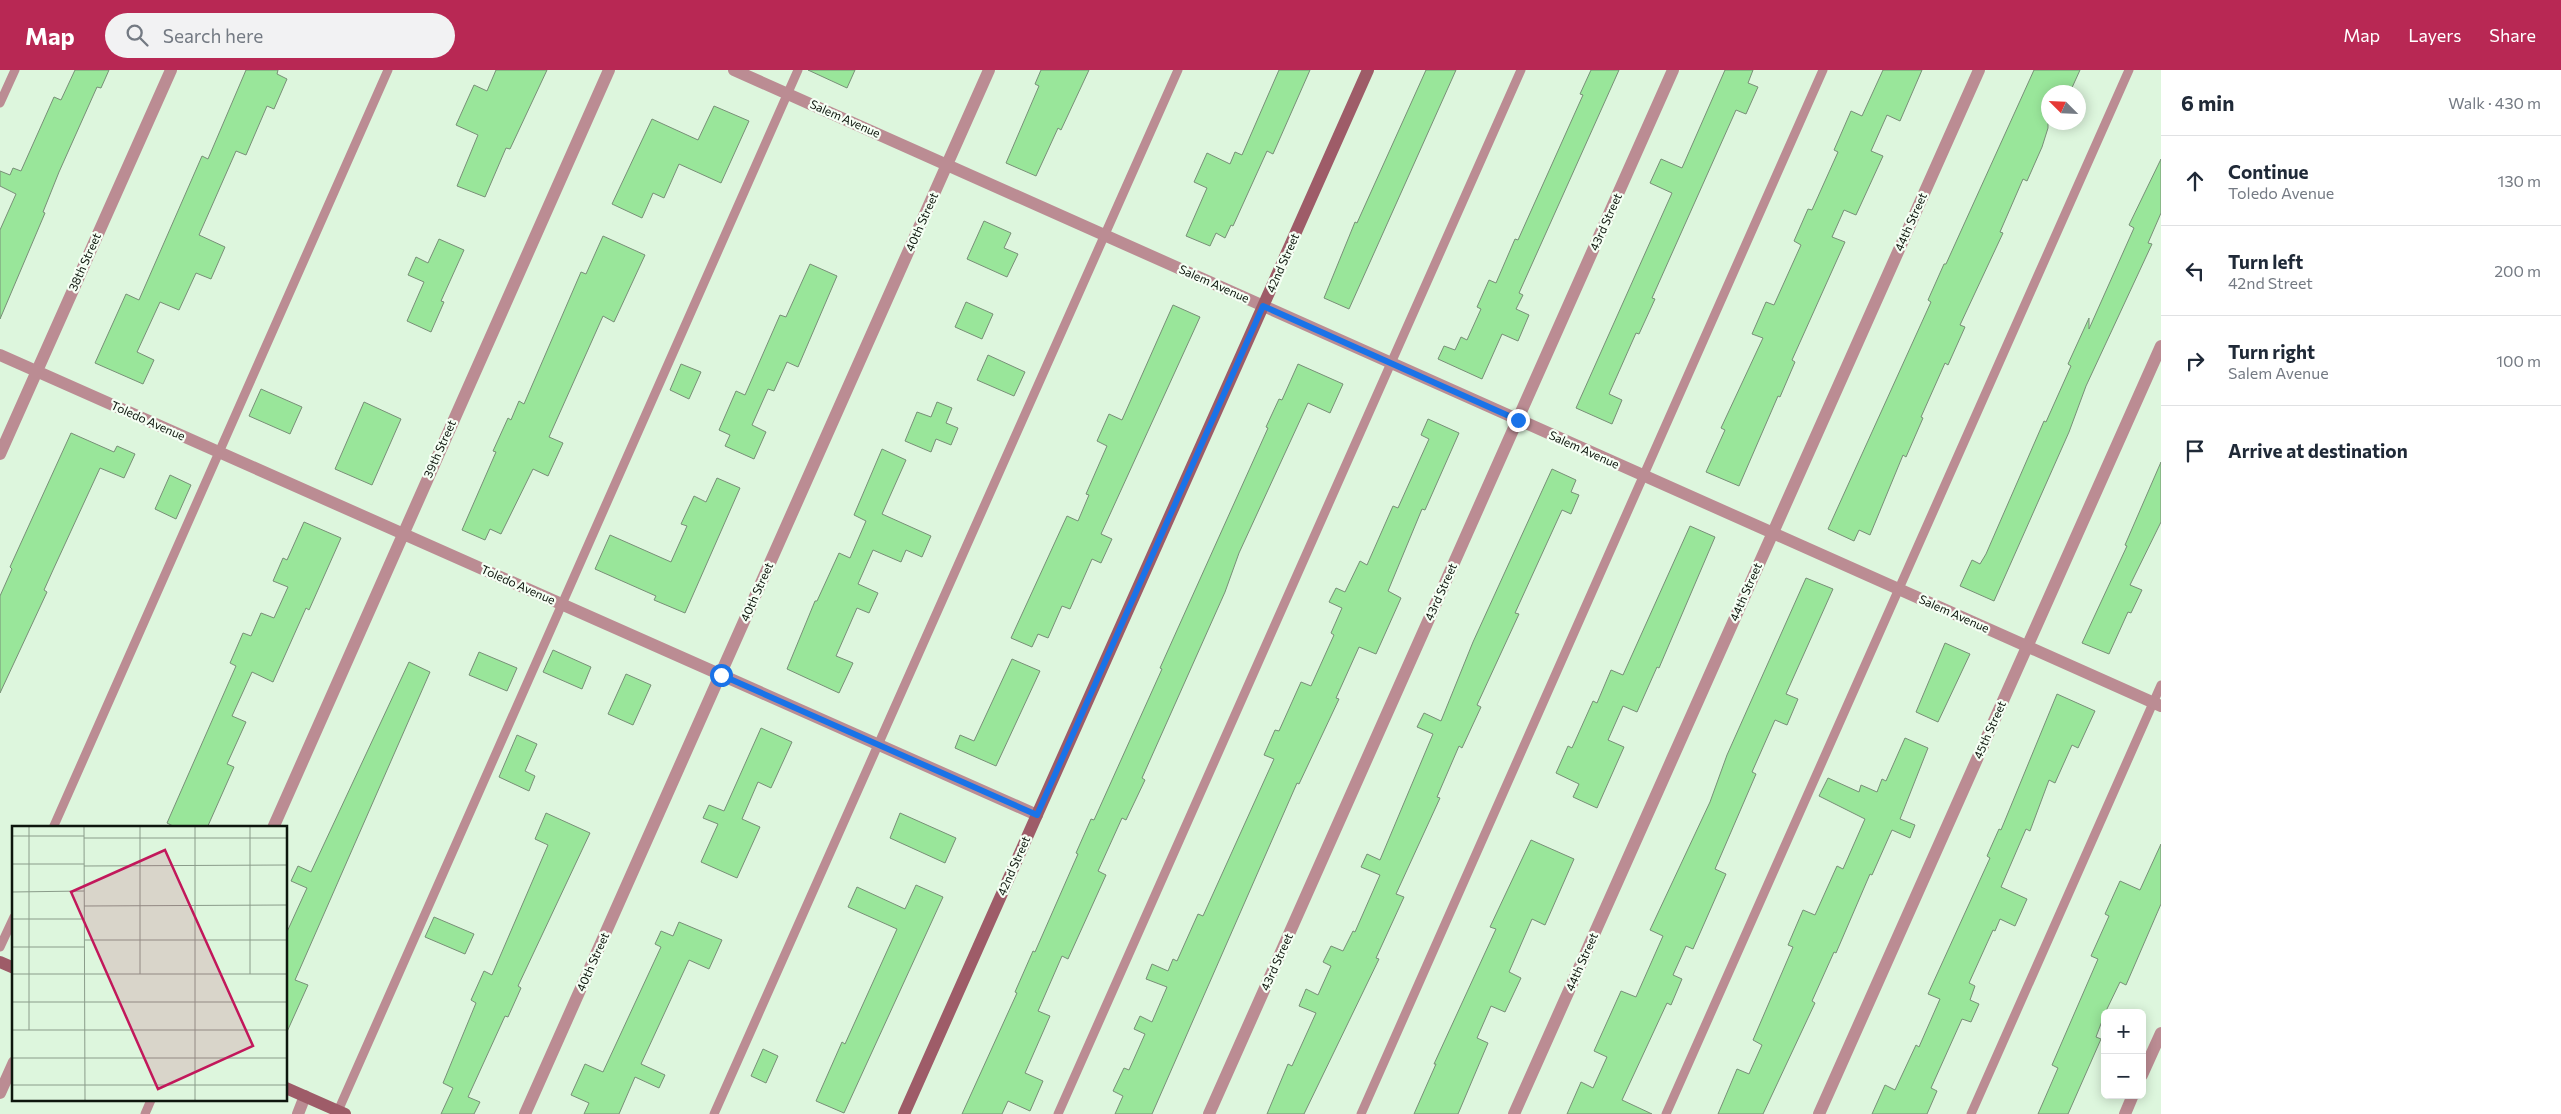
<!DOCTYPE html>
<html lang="en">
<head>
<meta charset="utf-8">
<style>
  :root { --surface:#fff; --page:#f2f2f3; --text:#1f2937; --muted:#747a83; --line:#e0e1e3; --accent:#b82854 }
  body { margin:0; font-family:Commissioner,sans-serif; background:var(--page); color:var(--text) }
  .controls { position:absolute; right:15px; bottom:15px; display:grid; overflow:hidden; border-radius:8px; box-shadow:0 2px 12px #0003 }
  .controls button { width:45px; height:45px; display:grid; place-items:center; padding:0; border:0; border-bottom:1px solid var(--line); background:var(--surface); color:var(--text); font:25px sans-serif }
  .compass { position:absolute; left:2041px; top:15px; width:45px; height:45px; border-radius:50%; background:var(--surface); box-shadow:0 2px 12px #0003; rotate:294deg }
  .stop { position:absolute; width:15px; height:15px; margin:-11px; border:4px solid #1a73e8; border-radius:50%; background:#fff }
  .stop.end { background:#1a73e8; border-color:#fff; box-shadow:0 1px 5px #0008 }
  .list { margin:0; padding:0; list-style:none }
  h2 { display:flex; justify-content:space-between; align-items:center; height:65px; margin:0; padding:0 20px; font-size:21px }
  h2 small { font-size:16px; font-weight:400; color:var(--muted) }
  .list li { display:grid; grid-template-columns:32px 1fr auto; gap:15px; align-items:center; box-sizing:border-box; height:90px; padding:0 20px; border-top:1px solid var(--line) }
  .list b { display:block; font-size:19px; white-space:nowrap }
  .list p { margin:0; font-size:16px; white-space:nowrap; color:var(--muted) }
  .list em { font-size:16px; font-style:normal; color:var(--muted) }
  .icon { flex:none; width:28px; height:28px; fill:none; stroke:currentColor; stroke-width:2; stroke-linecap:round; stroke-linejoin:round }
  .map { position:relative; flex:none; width:2161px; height:1044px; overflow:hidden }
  header { display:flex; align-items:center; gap:30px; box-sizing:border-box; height:70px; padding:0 25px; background:var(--accent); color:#fff }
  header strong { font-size:24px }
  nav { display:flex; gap:28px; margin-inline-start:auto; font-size:18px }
  .search { width:350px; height:45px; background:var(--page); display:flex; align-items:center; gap:12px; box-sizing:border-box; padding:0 18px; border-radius:28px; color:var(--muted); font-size:19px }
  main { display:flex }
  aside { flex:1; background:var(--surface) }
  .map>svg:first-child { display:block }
  .building { fill:#99e69a; stroke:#788f77 }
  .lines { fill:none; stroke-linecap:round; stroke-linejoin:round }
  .lane { stroke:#bb8c93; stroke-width:9 }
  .street { stroke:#bb8c93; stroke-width:12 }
  .secondary { stroke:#9e5c68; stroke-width:12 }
  .route { stroke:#1a73e8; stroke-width:6 }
  .labels { text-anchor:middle; stroke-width:4.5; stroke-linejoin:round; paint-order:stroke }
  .street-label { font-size:12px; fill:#0d160d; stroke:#f5fff4 }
  .inset-road { fill:none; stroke:#8a9c8a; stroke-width:1 }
  .view { fill:#c2185b; fill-opacity:0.15; stroke:#c2185b; stroke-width:2.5 }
  .inset-edge { fill:none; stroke:#0d160d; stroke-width:2.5 }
</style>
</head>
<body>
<header>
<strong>Map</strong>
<div class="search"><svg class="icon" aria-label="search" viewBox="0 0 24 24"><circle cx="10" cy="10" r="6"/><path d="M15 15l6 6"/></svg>Search here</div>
<nav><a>Map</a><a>Layers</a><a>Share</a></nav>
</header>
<main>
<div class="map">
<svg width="2161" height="1044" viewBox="0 0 2161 1044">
  <rect width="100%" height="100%" fill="#ddf6dd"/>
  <path class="building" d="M75 0H109L101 18 97 17 59 102 43 142 45 143 0 249V160L16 124 0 116V101L10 105 13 98 21 101 54 27 61 30Z
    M246 0H278L277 4 287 9 274 39 267 36 246 85 236 81 199 165 225 177 211 209 196 203 179 240 160 232 137 282 154 290 143 314 95 293 126 224 139 230 202 86 208 89Z
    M496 0H547L510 79 506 78 485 127 457 116 478 65 456 55 474 15 487 21Z
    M808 0H855L847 18Z
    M1041 0H1089L1061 60 1058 58 1036 106 1006 93 1039 16 1035 14Z
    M1279 0H1310L1273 84 1267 81 1233 156 1231 155 1225 168 1216 163 1210 176 1186 166 1207 118 1194 112 1207 83 1230 94 1235 82 1242 85Z
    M1426 0H1456L1349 239 1324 228 1355 152 1357 153Z
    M1591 0H1619L1519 223 1523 225 1516 239 1529 245 1518 271 1502 264 1482 309 1438 289 1444 276 1455 280 1461 267 1467 270 1481 239 1477 237 1489 210 1496 213 1515 169 1518 170 1583 25 1580 24Z
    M1725 0H1753L1748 13 1758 17 1746 44 1736 40 1652 228 1655 229 1639 264 1636 263 1609 324 1622 330 1612 354 1576 338 1672 123 1650 113 1661 89 1682 98Z
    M1883 0H1922L1900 51 1887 45 1871 81 1883 86 1856 145 1844 140 1832 167 1845 172 1792 290 1795 292 1780 327 1778 326 1739 416 1706 402 1725 360 1721 358 1763 268 1752 264 1766 232 1774 235 1801 175 1794 171 1808 139 1812 140 1838 82 1834 80 1851 41 1862 46Z
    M2034 0H2080L2070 22H2048V58L2042 77 2027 111 2023 109 2000 162 2003 163 1960 255 1965 257 1948 295 1945 293 1921 347 1923 348 1906 387 1903 385 1870 465 1859 460 1854 471 1828 459 1931 232 1928 230 1944 194H1946Z
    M714 36 749 51 721 113 679 94 664 128 653 123 642 148 612 134 652 49 698 70Z
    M2161 89V143L2148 173 2152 174 2086 316 2069 362 1994 531 1960 516 1972 490 1980 494 1986 484 2044 351 2046 352 2071 296 2068 294 2089 248V259L2134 158 2129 155Z
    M984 151 1011 163 1004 178 1018 184 1007 207 967 189Z
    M603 166 645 185 614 252 603 246 549 367 563 373 548 406 533 399 501 464 490 459 485 470 462 460 496 382 493 381 508 348 511 350 519 331 524 334 581 202 586 204Z
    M439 169 464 180 441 231 444 232 431 262 407 251 424 212 408 205 416 187 428 193Z
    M810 194 837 206 798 297 787 292 774 321 768 319 752 355 766 362 754 389 725 376 730 365 719 360 736 321 745 325 780 245 786 247Z
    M966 232 993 244 982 269 955 257Z
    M1173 235 1200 247 1101 464 1112 469 1101 493 1092 489 1070 539 1062 536 1048 568 1038 564 1032 577 1011 568 1067 446 1078 451 1089 425 1086 424 1107 376 1097 371 1109 344 1122 350Z
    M988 285 1025 302 1014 326 977 310Z
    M681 294 701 302 689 329 670 320Z
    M1298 294 1343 314 1330 343 1308 333 1239 483 1225 522 1142 708 1145 710 1126 750 1122 748 1098 801 1106 805 1068 889 1062 886 1038 941 1050 946 1025 1003 1043 1011 1030 1041 1008 1031 1002 1044H962L1017 923 1015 922 1033 881 1035 882 1078 784 1076 783 1091 749 1094 750 1162 599 1160 598 1268 358 1266 357 1279 329 1282 330Z
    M261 319 302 337 290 364 249 346Z
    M364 332 401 349 372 415 335 399Z
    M937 332 952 338 946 353 958 358 951 375 936 369 931 382 905 371 917 342 931 347Z
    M1428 349 1459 363 1425 440 1422 439 1388 521 1401 528 1376 584 1359 577 1336 628 1339 629 1299 714 1297 713 1152 1044H1115L1123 1026 1113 1021 1124 998 1129 1000 1145 964 1134 959 1140 946 1152 952 1167 917 1146 909 1152 894 1168 901 1173 889 1177 891 1198 844 1203 846 1274 689 1264 685 1275 660 1279 661 1301 612 1311 616 1334 565 1331 563 1342 538 1329 532 1336 518 1345 522 1360 491 1367 495 1393 436 1398 438 1429 369 1421 365Z
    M71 363 114 382 117 376 135 384 124 408 100 398 53 500 44 520 47 522 0 623V526L12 499 10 497Z
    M882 379 906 390 882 444 931 466 922 487 906 480 901 492 873 480 858 514 878 523 869 543 857 538 836 586 853 593 839 623 787 599 815 531H817L839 483 850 488 866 451 854 445Z
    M2161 392V452L2130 515 2142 520 2131 543 2128 542 2109 584 2082 573 2127 476 2125 475Z
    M1552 399 1576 410 1571 422 1579 425 1571 444 1562 440 1515 543 1519 544 1477 635 1481 637 1462 678 1459 676 1437 727 1440 728 1396 824 1404 827 1376 888 1379 889 1304 1044H1267L1288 994 1292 996 1316 943 1299 936 1306 919 1318 925 1331 896 1323 892 1331 876 1343 881 1353 861 1355 862 1380 805 1361 797 1367 784 1380 790 1433 664 1417 657 1424 643 1441 651 1473 572Z
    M170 405 191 415 176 449 155 439Z
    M717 408 740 418 685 543 654 530 656 526 595 499 610 465 671 492 687 456 681 454 694 426 706 432Z
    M304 452 341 468 309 540 306 538 273 612 252 602 232 646 246 652 227 694 234 697 207 758H177L167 753 236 596 230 593 243 563 251 566 261 543 274 548 288 517 273 511 283 488 287 490Z
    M1690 456 1715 467 1659 598 1657 597 1637 642 1623 636 1608 670 1624 677 1597 738 1573 727 1579 714 1556 703 1568 676 1572 678 1593 631 1597 633 1611 600 1623 605Z
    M1806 508 1833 519 1786 624 1798 629 1787 655 1775 650 1752 702 1756 704 1715 799 1726 804 1693 879 1686 876 1673 905 1682 909 1671 935 1667 933 1622 1030 1652 1044H1567L1581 1012 1593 1018 1607 987 1594 981 1621 921 1636 927 1663 866 1650 860 1710 732 1727 685Z
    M1945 573 1970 584 1938 652 1916 642Z
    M553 580 591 597 582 619 543 602Z
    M479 582 517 598 507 621 469 605Z
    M1012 589 1040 601 996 696 955 678 960 665 974 671Z
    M409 592 430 602 295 910 308 915 286 964V864L307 818 291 811 298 796 311 802Z
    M626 604 651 615 633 655 608 644Z
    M2057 624 2095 641 2078 678 2072 675 2055 713 2049 710 2030 761 2026 759 2001 817 2027 829 2015 856 2000 849 1995 861 1993 860 1969 913 1975 916 1970 930 1979 934 1971 952 1962 949 1931 1018 1937 1021 1927 1044H1872L1885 1015 1895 1020 1916 975 1919 977 1940 929 1928 924 1990 788 1987 786 1999 759 2001 760Z
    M761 658 792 672 771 718 758 712 742 749 760 757 737 808 701 792 718 754 703 748 709 735 724 741Z
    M517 665 537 674 525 701 535 706 529 721 499 707Z
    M1905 668 1928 678 1900 749 1915 755 1910 768 1892 760 1872 805 1870 804 1836 883 1834 882 1812 931 1815 933 1763 1044H1718L1737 999 1749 1004 1762 975 1753 970 1793 877 1788 875 1803 840 1815 845 1837 796 1843 799 1865 749 1819 726 1828 708 1859 722 1861 715 1877 722 1882 709 1886 711Z
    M546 743 590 763 518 916 521 918 508 947 505 946 468 1027 480 1032 474 1044H441L453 1018 443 1013 476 933 471 930 484 901 492 905 548 775 535 769Z
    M900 743 956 768 945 793 890 768Z
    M1531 770 1574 789 1545 855 1532 849 1509 902 1521 908 1505 942 1491 936 1477 968 1488 973 1458 1044H1414L1436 994H1434L1496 859 1490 857Z
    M2161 774V834L2126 915 2120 912 2105 943 2096 967 2101 969 2068 1044H2038L2058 998 2052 995 2098 889 2091 886 2109 846 2105 844 2120 811 2140 820Z
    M916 815 943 827 844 1043 816 1031 842 972 845 974 897 859 848 837 857 817 905 839Z
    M434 847 474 864 465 884 425 867Z
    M679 852 722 870 709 899 689 890 641 994 665 1005 659 1018 635 1007 619 1044H584L589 1033 571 1025 585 994 603 1002 661 877 655 874 661 861 673 866Z
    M763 979 778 986 766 1013 751 1006Z"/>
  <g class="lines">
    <path class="lane" d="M0 33 15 0
      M53 758 388 0
      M0 877 14 847
      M338 1041 798 0
      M145 1044 151 1030
      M714 1044 1178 0
      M1058 1044 1521 0
      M1361 1044 1823 0
      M1666 1044 2129 0
      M1971 1044 2161 615"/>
    <path class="street" d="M734 0 2161 636
      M0 285 1037 745
      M0 384 171 0
      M273 758 609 0
      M2142 1005 2161 963
      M0 1023 14 992
      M298 1044 305 1026
      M525 1044 989 0
      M1209 1044 1673 0
      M1514 1044 1979 0
      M1819 1044 2161 276
      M2125 1044 2133 1025"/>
    <path class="secondary" d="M0 892 14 898
      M286 1018 345 1044
      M904 1044 1368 0"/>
  </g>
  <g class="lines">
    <path class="route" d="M721 605 1037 745 1263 236 1518 350"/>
  </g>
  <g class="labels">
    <g class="street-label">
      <text transform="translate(845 49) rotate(24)" y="4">Salem Avenue</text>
      <text transform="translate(922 152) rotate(-66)" y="4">40th Street</text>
      <text transform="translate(1606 152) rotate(-66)" y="4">43rd Street</text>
      <text transform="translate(1911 152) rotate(-66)" y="4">44th Street</text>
      <text transform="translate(85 192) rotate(-66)" y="4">38th Street</text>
      <text transform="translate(1283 193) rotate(-66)" y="4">42nd Street</text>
      <text transform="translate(1214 214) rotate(24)" y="4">Salem Avenue</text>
      <text transform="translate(148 351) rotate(24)" y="4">Toledo Avenue</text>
      <text transform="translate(440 379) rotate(-66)" y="4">39th Street</text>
      <text transform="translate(1584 380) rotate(24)" y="4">Salem Avenue</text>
      <text transform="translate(518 515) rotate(24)" y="4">Toledo Avenue</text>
      <text transform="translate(757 522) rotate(-66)" y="4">40th Street</text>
      <text transform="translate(1441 522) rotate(-66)" y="4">43rd Street</text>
      <text transform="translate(1746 522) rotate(-66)" y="4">44th Street</text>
      <text transform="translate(1954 544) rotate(24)" y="4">Salem Avenue</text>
      <text transform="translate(1990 660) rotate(-66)" y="4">45th Street</text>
      <text transform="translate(1014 796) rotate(-66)" y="4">42nd Street</text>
      <text transform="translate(593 892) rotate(-66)" y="4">40th Street</text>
      <text transform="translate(1277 892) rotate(-66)" y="4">43rd Street</text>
      <text transform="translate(1582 892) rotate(-66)" y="4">44th Street</text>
    </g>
  </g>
  <g transform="translate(12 756)">
    <rect width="275" height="275" fill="#ddf6dd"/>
    <path class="inset-road" d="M17 1V204M72 1 73 274M128 1V148M183 1V274M0 10H72M72 12H275M0 38H72M72 40 275 39M0 66 72 65M72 80 275 79M0 93H73M73 114H275M0 121H73M0 148H275M238 148V1M0 176H275M0 204H275M0 232H275M0 259H275"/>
    <path class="view" d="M153 24 241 220 146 263 59 66Z"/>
    <rect width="275" height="275" class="inset-edge"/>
  </g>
</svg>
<div class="controls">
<button>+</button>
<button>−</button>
</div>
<svg class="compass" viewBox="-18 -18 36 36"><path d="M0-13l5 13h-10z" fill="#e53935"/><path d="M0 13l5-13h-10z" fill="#747a83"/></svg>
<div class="stop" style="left:721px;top:605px"></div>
<div class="stop end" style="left:1518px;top:350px"></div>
</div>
<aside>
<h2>6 min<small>Walk · 430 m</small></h2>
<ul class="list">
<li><svg class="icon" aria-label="ahead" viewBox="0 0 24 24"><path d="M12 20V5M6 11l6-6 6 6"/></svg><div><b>Continue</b><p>Toledo Avenue</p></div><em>130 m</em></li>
<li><svg class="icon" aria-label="left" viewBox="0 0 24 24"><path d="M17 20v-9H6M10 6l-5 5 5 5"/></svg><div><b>Turn left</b><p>42nd Street</p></div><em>200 m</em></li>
<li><svg class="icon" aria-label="right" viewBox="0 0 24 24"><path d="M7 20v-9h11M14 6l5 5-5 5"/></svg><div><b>Turn right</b><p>Salem Avenue</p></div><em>100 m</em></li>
<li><svg class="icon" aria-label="arrive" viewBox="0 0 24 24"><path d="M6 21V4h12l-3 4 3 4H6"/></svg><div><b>Arrive at destination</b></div></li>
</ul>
</aside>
</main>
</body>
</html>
